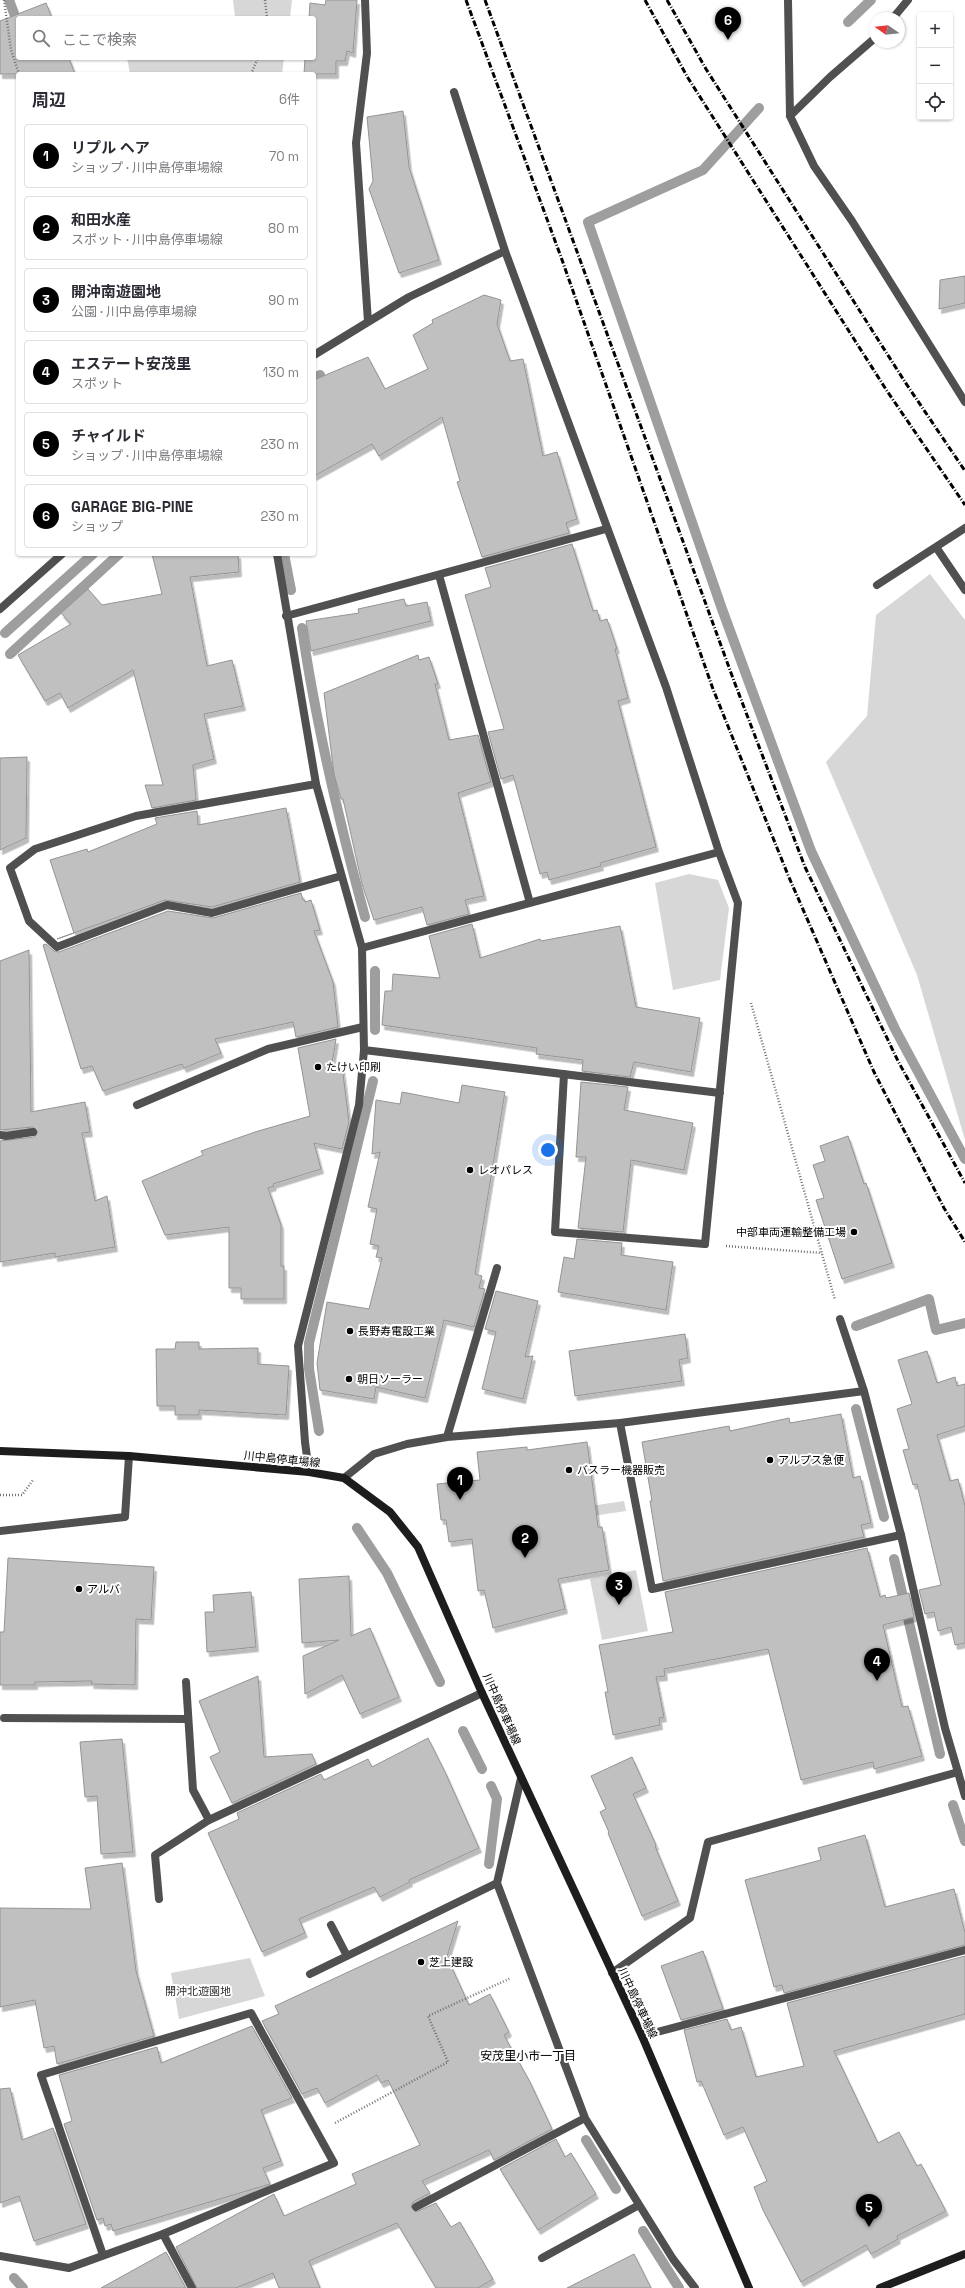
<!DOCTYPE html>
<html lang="ja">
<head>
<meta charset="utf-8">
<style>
  :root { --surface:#fff; --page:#f7f7f7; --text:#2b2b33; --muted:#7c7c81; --line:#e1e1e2; --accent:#000 }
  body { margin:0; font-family:"Space Grotesk","Noto Sans JP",sans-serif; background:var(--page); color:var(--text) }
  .controls { position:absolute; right:12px; top:12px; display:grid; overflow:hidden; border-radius:4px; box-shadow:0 1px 3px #0004 }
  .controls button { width:36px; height:36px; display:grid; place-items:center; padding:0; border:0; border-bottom:1px solid var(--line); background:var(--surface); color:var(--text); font:20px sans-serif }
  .compass { position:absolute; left:869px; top:12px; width:36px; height:36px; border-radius:50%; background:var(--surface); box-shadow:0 1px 3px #0004; rotate:284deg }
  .you { position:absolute; left:548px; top:1150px; width:14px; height:14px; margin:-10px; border:3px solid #fff; border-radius:50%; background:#1a73e8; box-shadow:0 0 0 6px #1a73e833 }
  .badge { display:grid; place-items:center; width:26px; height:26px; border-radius:50%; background:var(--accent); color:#fff; font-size:13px; font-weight:700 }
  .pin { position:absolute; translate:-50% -33px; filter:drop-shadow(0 1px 2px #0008) }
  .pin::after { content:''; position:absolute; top:21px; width:14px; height:12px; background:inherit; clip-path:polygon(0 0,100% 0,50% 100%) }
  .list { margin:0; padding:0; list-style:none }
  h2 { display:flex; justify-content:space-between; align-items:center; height:52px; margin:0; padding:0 16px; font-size:17px }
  h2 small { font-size:13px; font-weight:400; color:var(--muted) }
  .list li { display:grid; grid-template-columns:26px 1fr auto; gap:12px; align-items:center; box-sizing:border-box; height:64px; margin:0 8px 8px; padding:0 8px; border:1px solid var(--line); border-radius:4px }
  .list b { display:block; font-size:15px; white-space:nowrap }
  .list p { margin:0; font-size:13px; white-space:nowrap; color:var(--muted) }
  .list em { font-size:13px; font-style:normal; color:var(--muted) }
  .icon { flex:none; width:22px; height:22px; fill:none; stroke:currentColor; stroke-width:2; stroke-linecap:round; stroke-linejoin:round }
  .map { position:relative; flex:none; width:965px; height:2288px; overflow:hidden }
  .search { position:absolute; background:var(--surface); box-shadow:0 1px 3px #0004; left:16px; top:16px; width:300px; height:44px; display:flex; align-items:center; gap:10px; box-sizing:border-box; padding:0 14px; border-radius:4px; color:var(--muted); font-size:15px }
  .panel { position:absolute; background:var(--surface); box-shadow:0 1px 3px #0004; left:16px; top:72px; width:300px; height:484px; border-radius:4px }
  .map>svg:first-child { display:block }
  .green { fill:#d7d7d7 }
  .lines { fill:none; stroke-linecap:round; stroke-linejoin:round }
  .stream { stroke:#9e9e9e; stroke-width:10 }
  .building { fill:#c0c0c0; stroke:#949494; filter:url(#shadow) }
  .path { stroke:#727272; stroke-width:2.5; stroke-dasharray:1 2; stroke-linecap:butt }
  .lane { stroke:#505050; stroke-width:8 }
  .street { stroke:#505050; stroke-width:8 }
  .secondary { stroke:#1d1d1d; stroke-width:8 }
  .rail { stroke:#000; stroke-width:3; stroke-dasharray:6 2 1 2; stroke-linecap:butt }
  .poi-dot { fill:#000; stroke:#fff; stroke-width:1.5 }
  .labels { text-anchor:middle; stroke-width:4; stroke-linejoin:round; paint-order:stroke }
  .poi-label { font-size:11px; fill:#000; stroke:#fff; text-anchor:start }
  .street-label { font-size:11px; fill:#000; stroke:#fff }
  .park-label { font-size:11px; fill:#2e2e2e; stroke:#fff }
  .neighbourhood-label { font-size:12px; fill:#000; stroke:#fff }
</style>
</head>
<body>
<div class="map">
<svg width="965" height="2288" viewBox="0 0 965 2288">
  <defs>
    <filter id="shadow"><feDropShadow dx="2.5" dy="4.5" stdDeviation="0" flood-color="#0004"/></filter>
  </defs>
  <rect width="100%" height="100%" fill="#fff"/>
  <path class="green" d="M233 0H292L290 18H211L235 17Z
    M127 58H284L282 74H130Z
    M930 574 965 620V1140L917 975 826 762 867 716 876 615Z
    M689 874 718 880 729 908 720 980 673 990 655 883Z
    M624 1501 626 1511 552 1522 551 1512Z
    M636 1570 648 1631 602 1640 590 1579Z
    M250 1958 265 1996 179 2019 171 1973Z"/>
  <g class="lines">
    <path class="stream" d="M9 0 15 16 18 51
      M848 22 871 0
      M759 108 703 170 588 222 722 609 811 851 895 1029 965 1159
      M314 378 320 375
      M284 554 291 590
      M302 628C316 726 339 821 365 917
      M5 633 93 554
      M10 654 119 554
      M375 971V1030
      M856 1326 929 1299 936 1330 965 1323
      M856 1409 884 1517
      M319 1431 309 1369V1343L373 1081
      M357 1528 387 1573 440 1682
      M894 1559 940 1754
      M463 1731 482 1769
      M953 1805 965 1841
      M489 1864 497 1799 491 1786
      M586 2140 616 2189
      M643 2231 679 2288
      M14 2278 23 2288"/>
  </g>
  <path class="building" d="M326 0H357L353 53 347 51 345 61H336V74H304L305 58H314V18H309L310 3 325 5Z
    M46 3 52 18H18V58H69L75 74H0V21Z
    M403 111 409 167 439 260 399 273 369 189 373 181 367 117Z
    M965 276V303L939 309 940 280Z
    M484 295 501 300 497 324 510 361 523 359 543 456 557 452 577 519 566 523 569 533 482 557 457 482 460 481 442 417 379 456 372 444 314 476V380L368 357 385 389 428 369 413 335 433 323 432 320Z
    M572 544 593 611 597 610 600 621 607 619 617 649H615L628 698 618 701 656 847 600 863 601 866 549 880 547 872 540 874 513 775 501 779 488 732 504 729 465 595 491 587 485 568Z
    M152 554H238L239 572 190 577 207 666 232 660 243 706 204 714 214 759 193 765 196 800 152 808 145 785H163L133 670 68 708 60 693 45 701 18 655 71 624 61 613 88 589 102 605 162 594Z
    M404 599 406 606 427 602 431 621 311 651 306 621 359 613 358 609Z
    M418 655 419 660 429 657 438 684H435L449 740 478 735 491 782 458 793 484 896 465 900 469 914 427 925 422 907 374 920 362 884 343 799H341L334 774 324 693Z
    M27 757 26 838 0 850V758Z
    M286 808 300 882 212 907 165 900 57 939 74 933 50 860 87 849 88 852 157 824 155 818 197 811 198 825Z
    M301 893 303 900H305V902L311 900 320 930 314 931 333 982 338 1027 296 1037 293 1022 215 1039 221 1053 184 1068 182 1064 103 1091 92 1066 81 1069 43 945 46 944 54 951 59 952 168 911 213 918Z
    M472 924 480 958 540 939 541 941 620 926 636 1007 700 1018 691 1072 634 1062 630 1077 582 1071 583 1060 536 1054 537 1048 382 1025 385 991H392L393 974 440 978 429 936Z
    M29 950 31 1112 85 1102 90 1132 82 1133 95 1201 107 1196 115 1247 55 1257V1253L0 1262V1141L34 1137 38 1132 33 1127 0 1130V961Z
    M336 1039 332 1064 342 1066 349 1122 342 1149 314 1143 321 1169 273 1184 274 1186 268 1188 281 1225V1266H284V1299H241V1288H229V1227L165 1235 142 1181 203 1155 201 1151 255 1132 310 1116 298 1048Z
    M581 1082 628 1087 624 1110 693 1123 684 1170 631 1160 623 1232 578 1228 586 1157H576Z
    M462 1085 505 1092 475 1274 482 1276 479 1288 485 1289 474 1327 444 1320 425 1398 376 1387 374 1399 320 1390 317 1363 327 1302 369 1309 382 1258 376 1257 379 1246 370 1244 377 1209 368 1207 380 1152 372 1154 376 1100 400 1104 402 1092 459 1103Z
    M848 1136 864 1184 866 1183 892 1263 842 1279 816 1200 824 1198 813 1165 825 1161 820 1146Z
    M577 1239 622 1243 621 1255 673 1262 666 1310 558 1292 564 1257 574 1259Z
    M496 1291 538 1301 525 1357 533 1356 523 1399 482 1389 496 1332 485 1329Z
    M685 1334 688 1358 679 1360 682 1381 575 1396 569 1351Z
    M176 1342H199V1349L258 1348V1364L289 1366 286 1415 199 1410V1415H175V1406H157L156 1349H175Z
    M927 1351 937 1383 955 1377 957 1386 965 1384V1426L937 1435 950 1481 958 1479 965 1506V1643L955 1645 951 1627 938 1631 934 1612 925 1614 919 1590 941 1585 917 1484 913 1485 903 1450 909 1449 897 1409 912 1404 898 1360Z
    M841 1414 853 1478 860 1476 871 1523 861 1525 864 1537 663 1581 650 1501H652L642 1442 729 1426 730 1431 789 1418 790 1423Z
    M587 1442 598 1527H602L609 1570 558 1579 565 1609 493 1628 484 1590 478 1591 472 1539 449 1542 446 1520H441L437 1484 480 1480 477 1452 527 1447V1450Z
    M867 1548 880 1597 885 1595 886 1598 909 1593 914 1617 883 1625 902 1707 908 1706 922 1756 874 1769 873 1762 801 1780 768 1649 664 1669 665 1676 656 1677 664 1717 659 1718 660 1725 613 1735 605 1692H608L599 1645 673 1632 665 1592Z
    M8 1558 154 1567 151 1620 136 1619 135 1685 91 1684 92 1681 35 1682V1685H0V1632H4Z
    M349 1576 351 1636 370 1628 399 1697 360 1714 342 1675 305 1694 303 1656 339 1640 302 1643 299 1579Z
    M251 1592 256 1647 207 1652 205 1612H214L213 1595Z
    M258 1676 264 1757 312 1754 316 1764 232 1803 210 1757 220 1752 199 1701Z
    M428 1738 446 1774 479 1848 409 1880 410 1882 380 1897 374 1887 299 1919 305 1933 262 1952 208 1833 239 1819 237 1813 321 1774 324 1780 368 1759 372 1767Z
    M122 1739 133 1852 101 1854 97 1796 85 1797 80 1742Z
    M632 1757 646 1788 633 1794 656 1845 655 1846 678 1901 642 1916 608 1833 609 1832 600 1812 606 1809 591 1776Z
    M865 1835 885 1907 954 1889 965 1933V1945L784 1993 782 1985 774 1987 745 1880 821 1860 818 1848Z
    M122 1863 136 1971 154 2036 57 2064 54 2046 44 2048 35 2000 0 2007V1908L91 1909 85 1868Z
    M458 1921 447 1957 469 2005 490 1994 509 2032 504 2035 530 2082 552 2129 494 2160 489 2150 422 2181 430 2193 413 2202 411 2207 416 2212 436 2203 451 2227 460 2222 493 2279 478 2288H436L397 2223 309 2261 320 2288H279L273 2273 236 2288H197L176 2247 274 2194 284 2216 356 2184 352 2174 420 2145 388 2080 381 2083 377 2075 325 2103 317 2088 302 2094 262 2021 279 2014 275 2006Z
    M703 1951 723 2009 681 2020 661 1966Z
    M965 1956V2014L834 2051 878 2143 899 2132 917 2166 921 2164 946 2211 897 2236 898 2239 871 2254 866 2245 801 2282 763 2210 754 2187 767 2181 743 2127 724 2135 701 2081 697 2082 684 2030 727 2019 731 2030 741 2027 756 2077 804 2066 787 2003Z
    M252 2026 292 2098 261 2110 281 2161 263 2168 270 2184 113 2231 111 2224 105 2226 103 2218 97 2220 64 2124 72 2121 59 2075 157 2047 161 2063Z
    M10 2088 22 2140 53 2128 86 2224 34 2241 19 2196 0 2203V2089Z
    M556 2139 565 2157 571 2153 596 2194 538 2230 500 2169Z
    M166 2252 186 2288H101Z
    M634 2254 651 2288H567Z"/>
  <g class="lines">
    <path class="path" d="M4 0 11 50 19 74
      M265 0 267 18
      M251 74 258 58
      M751 1003 835 1300
      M726 1246 822 1253
      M0 1495H22L33 1480
      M335 2123 448 2062 428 2016 511 1978"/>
    <path class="lane" d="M316 784 136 816 35 849 10 868 29 921 57 947 167 905 212 913 341 876
      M564 1074 555 1232 705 1244
      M137 1105 268 1049 363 1027
      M0 1135 6 1136 33 1132
      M620 1423 652 1589 901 1535 945 1728 965 1796
      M0 1531 125 1517 129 1456
      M4 1718 188 1719
      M642 2036 965 1950
      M163 2234 192 2288"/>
    <path class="street" d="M365 0 367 53 356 143 368 322
      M788 0 790 116 814 166 852 221 965 402
      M893 18 908 0
      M454 92 505 251 666 687 719 852 738 903 705 1244
      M790 116 830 77 875 38
      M314 355 409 297 505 251
      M936 547 965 590
      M277 554 316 784 362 948 364 1050 359 1105 298 1346 305 1442 309 1472
      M439 575 530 903
      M877 585 965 528
      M0 609 62 554
      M286 616 606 529
      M362 948 719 852
      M364 1050 720 1093
      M840 1319 864 1391 901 1535
      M447 1437 497 1268
      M344 1478 374 1454 407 1444 447 1437 620 1423 864 1391
      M186 1682 193 1790 209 1820 482 1693
      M521 1778 497 1883 585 2118 673 2259 695 2288
      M159 1899 155 1855 209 1820
      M331 1925 347 1956
      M612 1973 690 1918 708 1842 958 1772
      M310 1974 497 1883
      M416 2207 585 2118
      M0 2256 69 2268 163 2234 334 2163 251 2013 41 2075 103 2255
      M542 2258 639 2205"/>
    <path class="secondary" d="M0 1451 129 1456 309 1472 344 1478 390 1512 418 1547 482 1693 642 2036 749 2288
      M880 2288 965 2254"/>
    <path class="rail" d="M466 0 561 257 713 689 788 875 874 1072 944 1208 965 1242
      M485 0 734 681 805 867 898 1061 965 1183
      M645 0 688 78 887 391 965 505
      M667 0 706 69 905 382 965 471"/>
  </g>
  <g class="poi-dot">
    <circle cx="318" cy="1067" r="4"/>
    <circle cx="470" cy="1170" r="4"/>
    <circle cx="854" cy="1232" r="4"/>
    <circle cx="350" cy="1331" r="4"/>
    <circle cx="349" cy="1379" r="4"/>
    <circle cx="770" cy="1460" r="4"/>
    <circle cx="569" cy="1470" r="4"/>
    <circle cx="79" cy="1589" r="4"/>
    <circle cx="421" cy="1962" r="4"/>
  </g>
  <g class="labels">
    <g class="poi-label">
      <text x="326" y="1071">たけい印刷</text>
      <text x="478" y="1174">レオパレス</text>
      <text x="846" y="1236" text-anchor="end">中部車両運輸整備工場</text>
      <text x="358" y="1335">長野寿電設工業</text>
      <text x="357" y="1383">朝日ソーラー</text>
      <text x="778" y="1464">アルプス急便</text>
      <text x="577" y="1474">バスラー機器販売</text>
      <text x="87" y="1593">アルバ</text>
      <text x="429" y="1966">芝上建設</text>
    </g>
    <g class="street-label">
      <text transform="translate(282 1459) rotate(6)" y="4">川中島停車場線</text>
      <text transform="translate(502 1709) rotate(66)" y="4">川中島停車場線</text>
      <text transform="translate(638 2003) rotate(65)" y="4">川中島停車場線</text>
    </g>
    <g class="park-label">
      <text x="198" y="1995">開沖北遊園地</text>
    </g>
    <g class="neighbourhood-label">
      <text x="528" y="2060">安茂里小市一丁目</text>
    </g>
  </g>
</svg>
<div class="controls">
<button>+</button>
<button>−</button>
<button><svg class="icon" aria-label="locate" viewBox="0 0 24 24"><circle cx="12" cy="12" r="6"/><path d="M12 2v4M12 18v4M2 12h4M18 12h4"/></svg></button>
</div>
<svg class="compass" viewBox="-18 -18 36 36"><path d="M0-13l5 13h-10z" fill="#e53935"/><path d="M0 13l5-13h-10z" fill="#7c7c81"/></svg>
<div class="you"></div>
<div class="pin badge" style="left:460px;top:1500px">1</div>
<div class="pin badge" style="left:525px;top:1558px">2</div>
<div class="pin badge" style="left:619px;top:1605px">3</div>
<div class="pin badge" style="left:877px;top:1681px">4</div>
<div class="pin badge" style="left:869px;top:2227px">5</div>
<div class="pin badge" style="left:728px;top:40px">6</div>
<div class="search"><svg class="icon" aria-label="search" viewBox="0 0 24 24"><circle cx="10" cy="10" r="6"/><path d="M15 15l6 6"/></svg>ここで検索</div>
<section class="panel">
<h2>周辺<small>6件</small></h2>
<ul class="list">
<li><span class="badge">1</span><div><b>リプル ヘア</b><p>ショップ · 川中島停車場線</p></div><em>70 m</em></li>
<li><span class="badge">2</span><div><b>和田水産</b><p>スポット · 川中島停車場線</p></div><em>80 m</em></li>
<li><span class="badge">3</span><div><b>開沖南遊園地</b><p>公園 · 川中島停車場線</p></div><em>90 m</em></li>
<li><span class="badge">4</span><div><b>エステート安茂里</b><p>スポット</p></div><em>130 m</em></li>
<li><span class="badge">5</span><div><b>チャイルド</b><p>ショップ · 川中島停車場線</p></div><em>230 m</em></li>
<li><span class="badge">6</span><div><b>GARAGE BIG-PINE</b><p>ショップ</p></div><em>230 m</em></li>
</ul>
</section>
</div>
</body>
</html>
